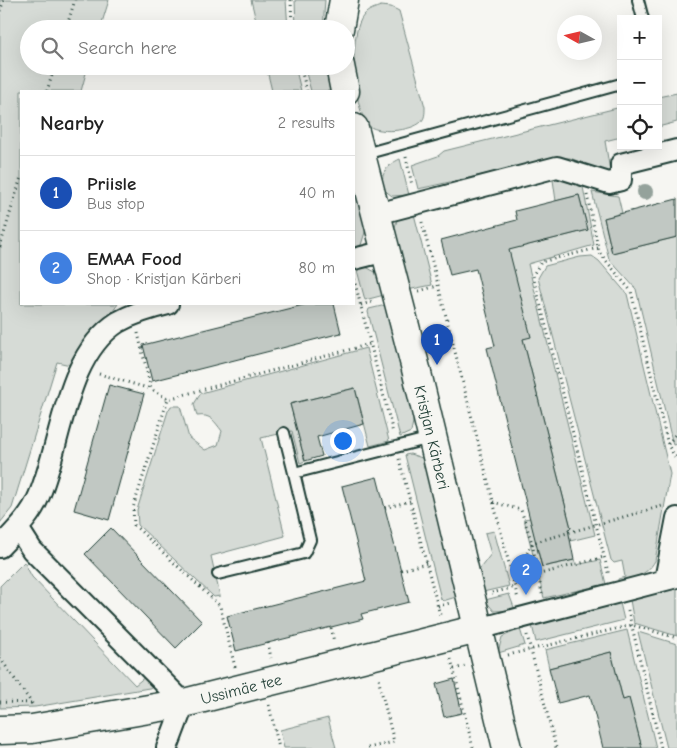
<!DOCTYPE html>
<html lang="en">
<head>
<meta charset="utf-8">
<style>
  :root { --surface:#fff; --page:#f2f2f2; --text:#222; --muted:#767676; --line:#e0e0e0; --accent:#1f3d34 }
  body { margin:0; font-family:"Comic Neue",sans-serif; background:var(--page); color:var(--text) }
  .controls { position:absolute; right:15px; top:15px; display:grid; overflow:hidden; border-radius:0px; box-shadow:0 5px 20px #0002 }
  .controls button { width:45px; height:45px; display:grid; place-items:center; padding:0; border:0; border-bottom:1px solid var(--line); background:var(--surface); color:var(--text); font:25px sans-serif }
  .compass { position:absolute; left:557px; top:15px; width:45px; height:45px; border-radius:50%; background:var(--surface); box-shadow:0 5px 20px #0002; rotate:278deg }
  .you { position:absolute; left:342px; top:440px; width:18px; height:18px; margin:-12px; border:4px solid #fff; border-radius:50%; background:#1a73e8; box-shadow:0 0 0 8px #1a73e833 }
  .badge { display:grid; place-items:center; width:32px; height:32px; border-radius:50%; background:var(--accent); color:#fff; font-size:16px; font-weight:700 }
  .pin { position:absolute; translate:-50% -41px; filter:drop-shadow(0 1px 2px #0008) }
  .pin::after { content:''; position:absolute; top:26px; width:18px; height:15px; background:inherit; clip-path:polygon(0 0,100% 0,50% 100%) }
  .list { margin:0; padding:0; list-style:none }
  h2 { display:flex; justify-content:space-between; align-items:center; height:65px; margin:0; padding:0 20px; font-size:21px }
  h2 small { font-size:16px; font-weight:400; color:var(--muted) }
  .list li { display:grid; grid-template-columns:32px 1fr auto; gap:15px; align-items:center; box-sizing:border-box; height:75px; padding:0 20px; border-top:1px solid var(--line) }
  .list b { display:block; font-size:19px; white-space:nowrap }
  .list p { margin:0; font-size:16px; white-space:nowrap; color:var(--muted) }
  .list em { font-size:16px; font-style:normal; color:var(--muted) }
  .icon { flex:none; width:28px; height:28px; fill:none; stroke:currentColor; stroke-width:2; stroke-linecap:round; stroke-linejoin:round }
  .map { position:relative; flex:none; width:677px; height:748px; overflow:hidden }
  .search { position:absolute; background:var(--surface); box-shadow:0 5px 20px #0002; left:20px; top:20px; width:335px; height:55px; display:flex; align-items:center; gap:12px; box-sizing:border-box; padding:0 18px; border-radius:28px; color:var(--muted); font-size:19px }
  .panel { position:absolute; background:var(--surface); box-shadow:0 5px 20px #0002; left:20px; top:90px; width:335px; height:215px; border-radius:0px }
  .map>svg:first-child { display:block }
  .green { fill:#d6dbd6; stroke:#7a8c85 }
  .building { fill:#c1c8c3; stroke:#1f3d34 }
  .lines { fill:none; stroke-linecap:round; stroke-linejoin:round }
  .lane-casing { stroke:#1f3d34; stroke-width:14 }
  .street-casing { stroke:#1f3d34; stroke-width:24 }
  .secondary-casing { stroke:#1f3d34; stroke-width:31 }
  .path { stroke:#1f3d34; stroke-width:3; stroke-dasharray:1 4; stroke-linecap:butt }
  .lane { stroke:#f6f6f2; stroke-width:10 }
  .street { stroke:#f6f6f2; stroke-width:20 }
  .secondary { stroke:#f6f6f2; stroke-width:28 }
  .tree { fill:#94a29b }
  .labels { text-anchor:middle; stroke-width:4; stroke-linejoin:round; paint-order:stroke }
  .street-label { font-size:16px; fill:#1f3d34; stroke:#f6f6f2 }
</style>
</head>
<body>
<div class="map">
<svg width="677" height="748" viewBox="0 0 677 748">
  <rect width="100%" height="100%" fill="#f6f6f2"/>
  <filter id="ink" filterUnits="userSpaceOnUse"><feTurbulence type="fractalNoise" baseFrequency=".02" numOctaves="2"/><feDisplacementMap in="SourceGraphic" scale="10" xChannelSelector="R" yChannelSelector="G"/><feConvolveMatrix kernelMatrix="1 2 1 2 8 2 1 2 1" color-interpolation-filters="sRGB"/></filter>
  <g filter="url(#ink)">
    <path class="green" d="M0 0H109L100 29H29V66H88L81 91H21V304H118L108 318 87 339 75 366 57 362 12 508 0 523Z
      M251 0H286L288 29H258Z
      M295 0H325L323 29H296Z
      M381 6 391 7 399 11 425 107C425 113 425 118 421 122 412 131 376 135 367 124 353 105 348 32 364 15 368 10 375 8 381 6Z
      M266 66H295L301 91H272Z
      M304 66H326L332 91H311Z
      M677 93V122L658 127V97Z
      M621 107V137L605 141 610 171 605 172 570 158H559L418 189 412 165 438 156 444 151Z
      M400 159 409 195 392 196 383 189C380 173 387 165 400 159Z
      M556 178 583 187 594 245 528 264 595 535 537 549 542 567 574 560 576 565 600 560 606 584 544 598 524 519 530 518 535 537 571 528 523 339 507 241 524 246 588 230 579 195 556 201 553 180Z
      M354 179 366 229 361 245 354 249Z
      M592 192 618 196 622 213 604 218 612 253 677 237V444L673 445 636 289 609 259Z
      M414 214 432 285 407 290 394 231 397 220Z
      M592 256 599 261 627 294 670 474 655 561C646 576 635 577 618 581V579L625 577 622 561 614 563 611 560 538 278 545 266 580 257Z
      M366 267 377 273 384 295 365 300 357 270Z
      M386 305 414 417 411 432 400 437 368 312 369 309Z
      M366 348 389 441 370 446 355 388 290 404 305 461 300 463 292 431 261 438 285 536 211 556 220 596 214 597 138 525 137 510 168 411 171 406H180L189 438 205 450 218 445 222 431C214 421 211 414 197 416L194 404 201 393Z
      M410 454 422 458 426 466 459 596 443 601 441 599 405 455Z
      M494 531 509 586 483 592 478 571 491 554 485 533Z
      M24 562 32 577 135 685 146 676 155 687 35 707 0 708V586Z
      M677 588V636L634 623 630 600Z
      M509 594 515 610 494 611 485 600Z
      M620 603 624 620 536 642 532 625Z
      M520 629 525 645 498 653 502 637Z
      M627 630 656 748H642L629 699 623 700 611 652 549 668 545 650Z
      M638 632 677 644V748H667Z
      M328 718 336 748H284L280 730Z"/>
    <path class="building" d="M579 195 588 230 509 250 531 337 523 339 571 528 568 529 574 560 542 567 487 348 495 346 476 269 450 275 441 240 517 220 515 211Z
      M677 199V237L612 253 604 218Z
      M307 304H334L341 333 152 381 143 345Z
      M109 385 144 394 109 520 74 510Z
      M355 388 364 424 317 437 322 456 305 461 290 404Z
      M377 477 409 602 361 614 363 619 236 651 227 616 366 581 342 486Z
      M111 528 202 622 176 648 85 554Z
      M611 652 623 700 629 698 642 748H603L590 695 558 703 549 668Z
      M454 679 462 713 444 717 436 684Z"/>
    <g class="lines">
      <defs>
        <path id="lane" d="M638 0 643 19
          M361 155 621 84
          M284 433 294 473
          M218 574 304 553 310 540 294 473 431 438"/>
        <path id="street" d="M377 214 557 167 609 183 621 180V164L677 150
          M354 259 386 251
          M18 528 32 550 184 703 167 748
          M0 547C15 531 31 516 39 496 62 442 65 356 118 322 134 313 151 308 168 304
          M665 580 677 518
          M478 629 677 577"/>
        <g id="secondary">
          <path d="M339 29 344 0"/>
          <path d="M340 66 345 91"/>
          <path id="s1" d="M354 128 416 369 507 748"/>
          <path id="s2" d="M0 730 32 729 184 703 478 629"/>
        </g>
      </defs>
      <use href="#lane" class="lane-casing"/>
      <use href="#street" class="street-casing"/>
      <use href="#secondary" class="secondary-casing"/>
      <path class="path" d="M291 0 292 29
        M0 11 4 0
        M66 29 75 0
        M300 66 307 91
        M47 91 55 66
        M406 157 412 185
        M587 195 599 252 631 291 668 445 677 460
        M422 222 518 599
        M0 247 21 177
        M598 248 541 262 533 275 609 576
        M354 279 393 433
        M419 291 437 286
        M361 305 375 301
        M138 333 151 389 168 399
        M99 374 151 389
        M668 444 677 432
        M399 459 440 615
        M493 502 521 510 532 543 542 594
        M385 508 410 501
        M401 570 427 563
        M514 580 532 543 662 506
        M514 581 604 557
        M492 593 515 587
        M438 606 450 603
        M628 610 661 748
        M331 628 334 642
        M527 635 556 748
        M268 643 271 658
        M508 655 632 625 677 638
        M0 658 33 705
        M451 659 473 748
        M235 667 220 606 134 525 133 508 168 399 370 344
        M454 669 465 666
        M0 702 34 703
        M269 705 279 748
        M368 748 394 742 378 678"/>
      <use href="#lane" class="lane"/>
      <use href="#street" class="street"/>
      <use href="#secondary" class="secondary"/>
    </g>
    <circle class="tree" cx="645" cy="192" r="8"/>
  </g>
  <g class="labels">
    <g class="street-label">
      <text dy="6" stroke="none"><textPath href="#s1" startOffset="319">Kristjan Kärberi</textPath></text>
      <text dy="6" stroke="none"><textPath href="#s2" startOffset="245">Ussimäe tee</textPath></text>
    </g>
  </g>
</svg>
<div class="controls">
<button>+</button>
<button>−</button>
<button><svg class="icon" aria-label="locate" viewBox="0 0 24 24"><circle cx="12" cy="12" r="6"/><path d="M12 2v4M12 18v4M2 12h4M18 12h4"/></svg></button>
</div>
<svg class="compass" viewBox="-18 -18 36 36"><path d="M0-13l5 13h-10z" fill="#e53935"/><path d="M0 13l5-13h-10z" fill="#767676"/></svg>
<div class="you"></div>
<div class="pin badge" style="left:437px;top:365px;background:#1a4fb4">1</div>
<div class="pin badge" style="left:526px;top:595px;background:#3f7fe0">2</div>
<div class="search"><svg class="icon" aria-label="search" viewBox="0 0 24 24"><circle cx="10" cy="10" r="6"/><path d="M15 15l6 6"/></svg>Search here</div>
<section class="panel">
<h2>Nearby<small>2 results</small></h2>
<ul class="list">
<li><span class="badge" style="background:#1a4fb4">1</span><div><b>Priisle</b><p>Bus stop</p></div><em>40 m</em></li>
<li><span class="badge" style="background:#3f7fe0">2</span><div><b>EMAA Food</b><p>Shop · Kristjan Kärberi</p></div><em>80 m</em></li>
</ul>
</section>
</div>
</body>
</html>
